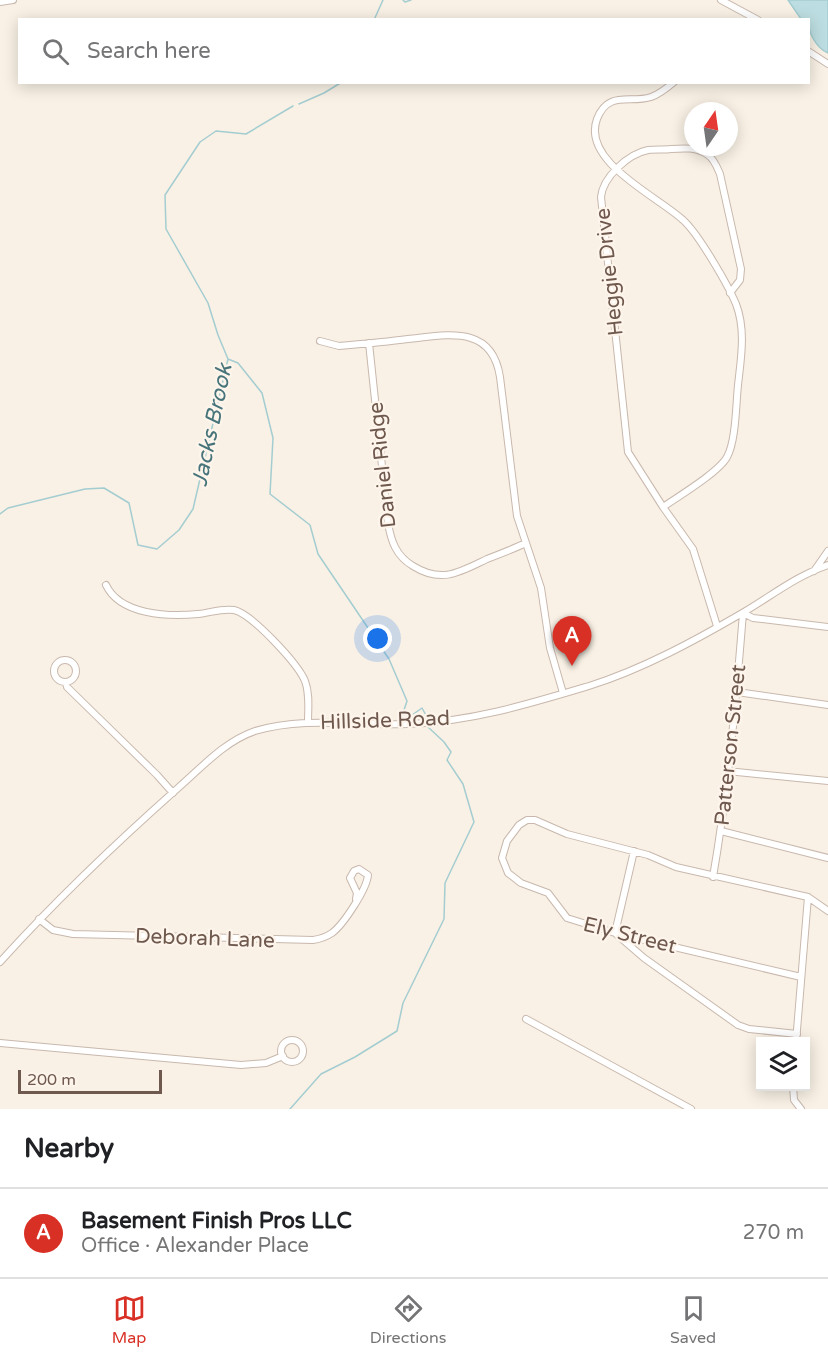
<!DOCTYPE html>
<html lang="en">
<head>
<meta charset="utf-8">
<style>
  :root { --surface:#fff; --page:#f6f6f6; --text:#202124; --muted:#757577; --line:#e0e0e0; --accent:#d93025 }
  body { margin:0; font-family:"Varela Round",sans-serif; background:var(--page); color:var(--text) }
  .controls { position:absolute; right:18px; bottom:18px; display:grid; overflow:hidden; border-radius:0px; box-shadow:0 3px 15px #0003 }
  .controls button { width:54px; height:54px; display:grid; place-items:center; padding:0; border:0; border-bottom:2px solid var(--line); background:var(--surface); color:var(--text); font:30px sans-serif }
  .compass { position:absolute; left:684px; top:102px; width:54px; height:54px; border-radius:50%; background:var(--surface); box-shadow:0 3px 15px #0003; rotate:13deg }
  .scale { position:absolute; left:18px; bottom:15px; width:144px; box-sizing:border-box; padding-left:6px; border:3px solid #6f584d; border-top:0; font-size:16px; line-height:21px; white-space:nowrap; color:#6f584d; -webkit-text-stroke:4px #fdf5eb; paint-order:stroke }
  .you { position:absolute; left:378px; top:639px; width:21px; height:21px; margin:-15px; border:4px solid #fff; border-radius:50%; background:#1a73e8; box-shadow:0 0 0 9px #1a73e833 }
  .badge { display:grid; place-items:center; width:39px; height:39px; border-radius:50%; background:var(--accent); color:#fff; font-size:20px; font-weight:700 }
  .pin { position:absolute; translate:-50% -50px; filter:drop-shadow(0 2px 3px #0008) }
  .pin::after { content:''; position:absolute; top:32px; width:21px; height:18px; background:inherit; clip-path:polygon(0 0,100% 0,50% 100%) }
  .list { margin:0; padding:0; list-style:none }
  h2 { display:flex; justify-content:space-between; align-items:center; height:78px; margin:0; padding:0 24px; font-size:26px }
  h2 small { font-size:20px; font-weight:400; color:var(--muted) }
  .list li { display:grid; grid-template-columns:39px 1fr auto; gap:18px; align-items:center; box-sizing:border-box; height:90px; padding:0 24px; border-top:2px solid var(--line) }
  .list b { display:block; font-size:22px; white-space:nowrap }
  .list p { margin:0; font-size:20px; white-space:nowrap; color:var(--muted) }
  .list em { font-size:20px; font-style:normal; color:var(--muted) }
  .icon { flex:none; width:33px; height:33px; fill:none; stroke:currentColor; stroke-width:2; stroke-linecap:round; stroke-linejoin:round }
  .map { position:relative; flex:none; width:828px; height:1109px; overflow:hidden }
  .search { position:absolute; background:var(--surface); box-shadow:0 3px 15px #0003; left:18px; right:18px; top:18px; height:66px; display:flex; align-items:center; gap:15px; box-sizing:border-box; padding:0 21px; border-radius:0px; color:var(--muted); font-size:22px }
  .sheet { height:168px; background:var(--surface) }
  nav { display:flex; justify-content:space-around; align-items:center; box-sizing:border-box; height:84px; border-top:2px solid var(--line); background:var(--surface); font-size:16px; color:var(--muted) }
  nav a { display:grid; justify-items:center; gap:3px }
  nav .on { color:var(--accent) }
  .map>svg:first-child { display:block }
  .water { fill:#bcdde1; stroke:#a4cdd1; stroke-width:1.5 }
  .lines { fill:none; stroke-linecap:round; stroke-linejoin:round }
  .stream { stroke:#a4cdd1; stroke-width:1.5 }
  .minor-casing { stroke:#c9b8ad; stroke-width:8 }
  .minor { stroke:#fff; stroke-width:6 }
  .labels { text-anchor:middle; stroke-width:4.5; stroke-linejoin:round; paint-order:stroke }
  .street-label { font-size:21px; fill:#6f584d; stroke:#fdf5eb }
  .water-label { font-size:22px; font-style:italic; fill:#47747a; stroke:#fdf5eb }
</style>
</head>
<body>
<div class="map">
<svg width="828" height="1109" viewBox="0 0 828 1109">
  <rect width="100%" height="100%" fill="#f9f1e5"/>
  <path class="water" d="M788 0H828V53C816 48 808 32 808 20L801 19Z"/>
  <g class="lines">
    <path class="stream" d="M403 0 405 2 411 0
      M374 20 383 0
      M299 104 324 93 342 82
      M228 359 238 363 262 393 273 438 270 494 310 525 318 554 389 659 407 701 403 713 412 715 422 708 427 717
      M0 514 8 508 85 489 104 488 129 503 138 545 157 549 179 530 193 509 228 359 218 335 208 303 166 229 165 195 200 142 216 131 246 134 293 106
      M290 1109 321 1074 355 1057 397 1031 403 1003 444 919 445 883 474 822 463 784 447 760 451 752 444 742 428 727"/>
    <defs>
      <path id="minor" d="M721 0 758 20
        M0 2 13 0
        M808 51 828 64
        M674 82C667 88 660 94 651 97 630 104 608 90 597 119 581 162 659 197 683 220 698 233 728 285 736 304 746 330 741 358 738 385 736 404 736 441 727 457 719 472 679 496 663 507L693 549 717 626
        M320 341 339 346C362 344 385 342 408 339 447 335 492 324 500 377L517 516 541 588 550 648 563 693
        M369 343 388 523C391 541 396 556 413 566 442 584 460 572 487 559 500 554 513 549 526 543
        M663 507 628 452 601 197C603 177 628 154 648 150 656 149 664 150 671 149 684 148 697 147 708 155 714 159 717 167 720 174L741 269 740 280 730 293
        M814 571 828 551
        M106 585C120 615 168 617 198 614 210 613 221 608 234 610 252 614 298 664 305 681 310 694 308 709 308 722
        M54 671a11 11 0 1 1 22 0a11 11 0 1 1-22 0Z
        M66 682 67 687 157 775 173 793
        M737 692 828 705
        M727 771 828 781
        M721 831 828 858
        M634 851 615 933 644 958 738 1025 749 1029 797 1034
        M713 877C728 790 736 701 743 613L753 618 828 627
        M39 919 53 930 73 934 313 940C320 939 326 937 332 933 343 925 367 889 368 875L359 869 354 871 350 878 357 893 356 899
        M0 962C56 900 116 843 178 788 201 768 225 741 255 731 304 716 357 726 407 724 470 722 529 704 589 686 643 669 696 640 744 612 771 596 798 575 828 565
        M801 977 615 933 567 918 548 893 521 883 508 873 502 858 507 841 519 825 527 820H535L567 834 648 855 676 867 808 897 828 911
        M526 1019 691 1109
        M281 1051a11 11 0 1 1 22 0a11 11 0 1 1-22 0Z
        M796 1042 808 897
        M0 1043 241 1065 266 1063 283 1056
        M793 1086 794 1100 801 1109"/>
    </defs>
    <use href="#minor" class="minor-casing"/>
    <use href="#minor" class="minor"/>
  </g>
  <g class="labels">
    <g class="street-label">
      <text transform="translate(609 272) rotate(-96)" y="7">Heggie Drive</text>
      <text transform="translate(382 465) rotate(-96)" y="7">Daniel Ridge</text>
      <text transform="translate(385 720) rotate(-2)" y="7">Hillside Road</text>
      <text transform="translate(730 745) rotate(-84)" y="7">Patterson Street</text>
      <text transform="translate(630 935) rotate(14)" y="7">Ely Street</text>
      <text transform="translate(205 938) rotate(2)" y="7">Deborah Lane</text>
    </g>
    <g class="water-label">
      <text transform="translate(211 425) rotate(-78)" y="8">Jacks Brook</text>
    </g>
  </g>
</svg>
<div class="controls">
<button><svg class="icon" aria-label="layers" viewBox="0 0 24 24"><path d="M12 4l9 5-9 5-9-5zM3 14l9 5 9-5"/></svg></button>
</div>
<svg class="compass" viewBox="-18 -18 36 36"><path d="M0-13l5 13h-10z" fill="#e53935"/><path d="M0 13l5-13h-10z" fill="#757577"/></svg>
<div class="scale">200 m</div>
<div class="you"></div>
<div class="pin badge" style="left:572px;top:666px">A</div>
<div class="search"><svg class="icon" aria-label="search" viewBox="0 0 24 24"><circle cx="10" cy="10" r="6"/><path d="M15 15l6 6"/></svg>Search here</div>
</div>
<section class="sheet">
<h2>Nearby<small></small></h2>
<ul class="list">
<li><span class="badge">A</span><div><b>Basement Finish Pros LLC</b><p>Office · Alexander Place</p></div><em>270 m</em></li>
</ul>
</section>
<nav>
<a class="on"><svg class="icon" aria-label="map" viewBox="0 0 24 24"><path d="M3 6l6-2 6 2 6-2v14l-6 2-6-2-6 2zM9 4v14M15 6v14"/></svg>Map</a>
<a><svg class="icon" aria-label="directions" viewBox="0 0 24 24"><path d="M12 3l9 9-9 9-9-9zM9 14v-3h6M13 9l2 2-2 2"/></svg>Directions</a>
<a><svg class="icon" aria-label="saved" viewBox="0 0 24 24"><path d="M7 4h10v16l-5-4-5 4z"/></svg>Saved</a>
</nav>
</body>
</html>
